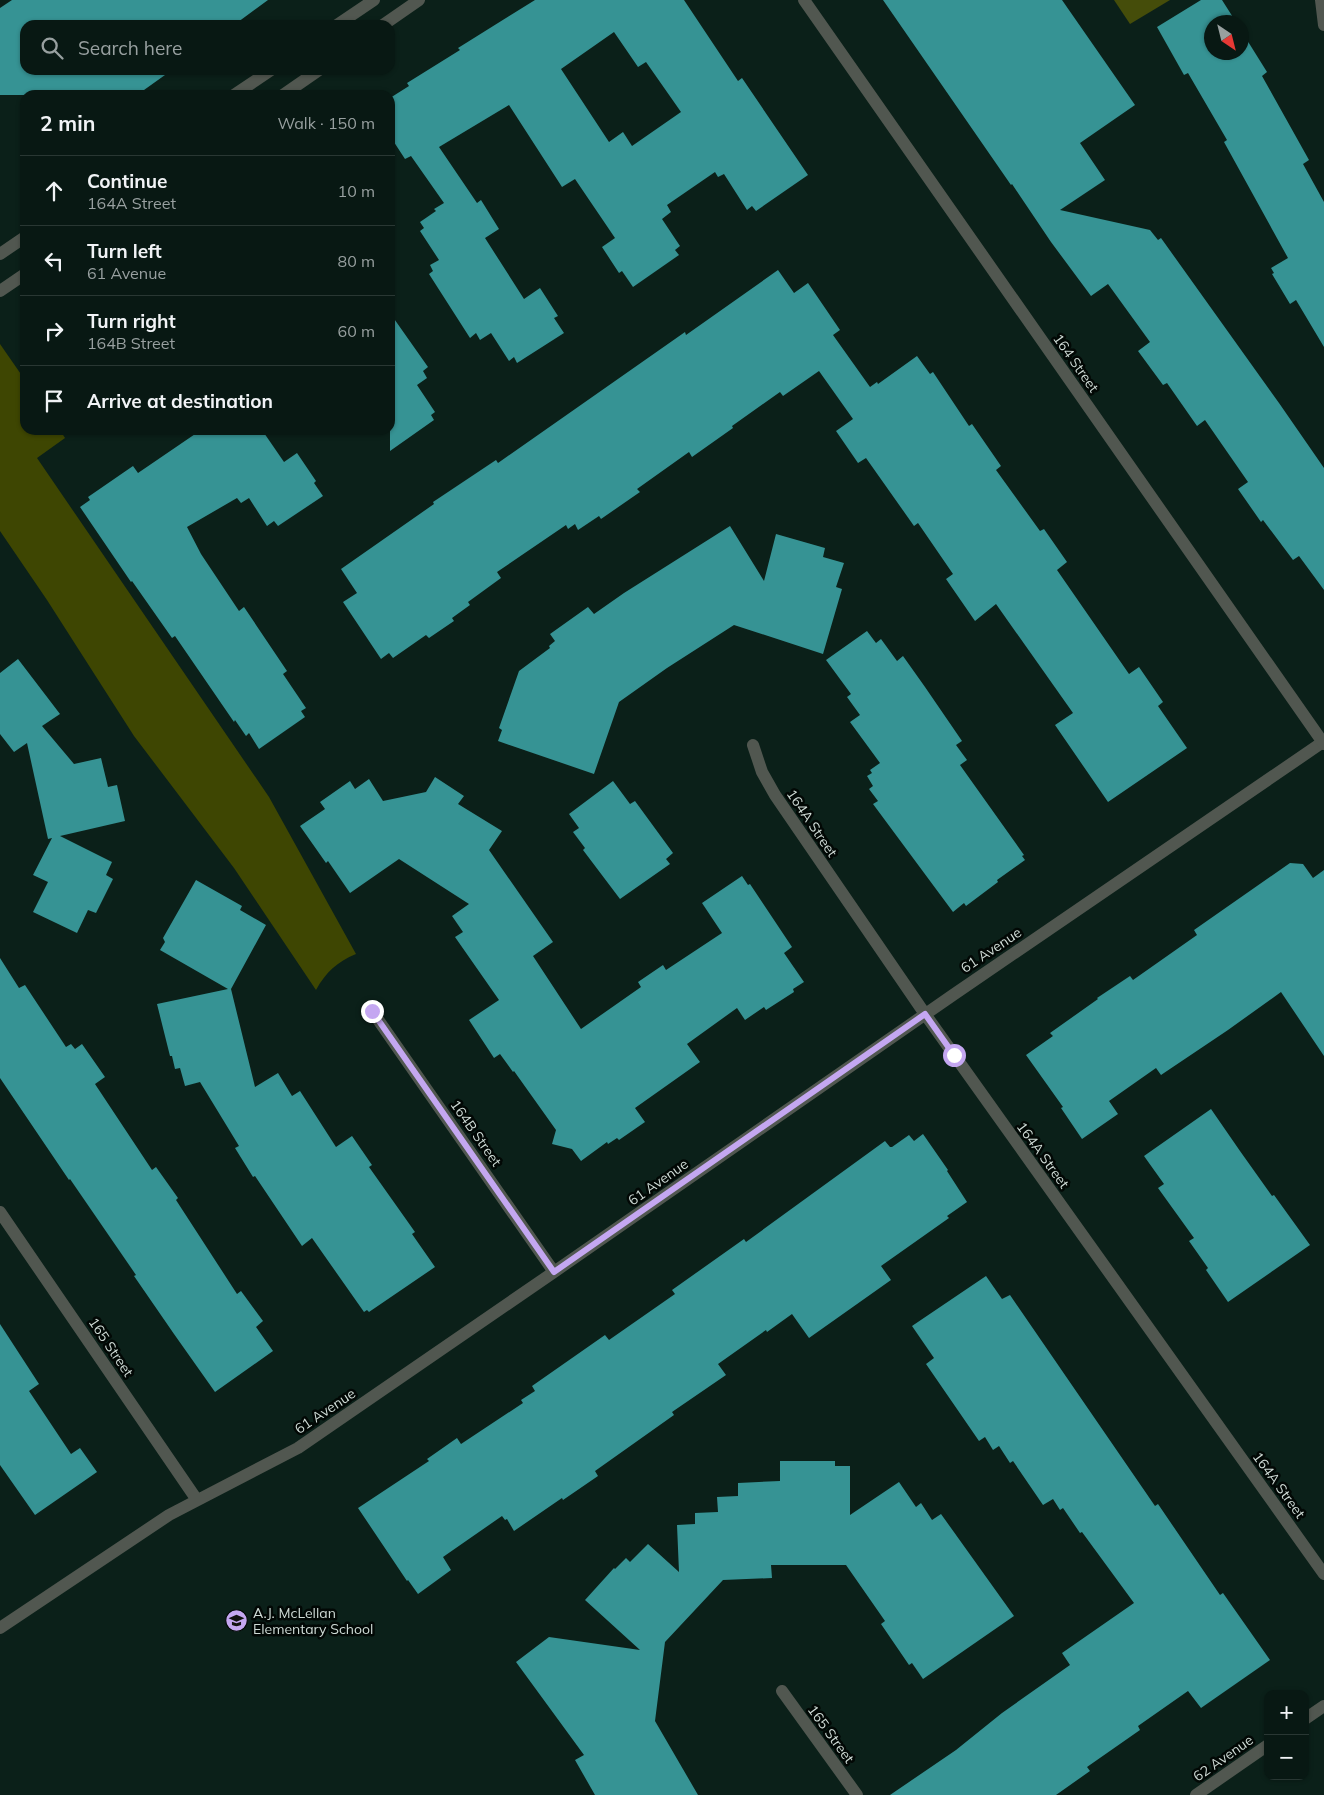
<!DOCTYPE html>
<html lang="en">
<head>
<meta charset="utf-8">
<style>
  :root { --surface:#081813; --page:#162521; --text:#f1f3f6; --muted:#98a0a0; --line:#293733 }
  body { margin:0; font-family:Mulish,sans-serif; background:var(--page); color:var(--text) }
  .controls { position:absolute; right:15px; bottom:15px; display:grid; overflow:hidden; border-radius:10px; box-shadow:0 1px 4px #0004 }
  .controls button { width:45px; height:45px; display:grid; place-items:center; padding:0; border:0; border-bottom:1px solid var(--line); background:var(--surface); color:var(--text); font:25px sans-serif }
  .compass { position:absolute; left:1204px; top:15px; width:45px; height:45px; border-radius:50%; background:var(--surface); box-shadow:0 1px 4px #0004; rotate:145deg }
  .stop { position:absolute; width:15px; height:15px; margin:-11px; border:4px solid #c4a7f1; border-radius:50%; background:#fff }
  .stop.end { background:#c4a7f1; border-color:#fff; box-shadow:0 1px 5px #0008 }
  .list { margin:0; padding:0; list-style:none }
  h2 { display:flex; justify-content:space-between; align-items:center; height:65px; margin:0; padding:0 20px; font-size:21px }
  h2 small { font-size:16px; font-weight:400; color:var(--muted) }
  .list li { display:grid; grid-template-columns:32px 1fr auto; gap:15px; align-items:center; box-sizing:border-box; height:70px; padding:0 20px; border-top:1px solid var(--line) }
  .list b { display:block; font-size:19px; white-space:nowrap }
  .list p { margin:0; font-size:16px; white-space:nowrap; color:var(--muted) }
  .list em { font-size:16px; font-style:normal; color:var(--muted) }
  .icon { flex:none; width:28px; height:28px; fill:none; stroke:currentColor; stroke-width:2; stroke-linecap:round; stroke-linejoin:round }
  .map { position:relative; flex:none; width:1324px; height:1795px; overflow:hidden }
  .search { position:absolute; background:var(--surface); box-shadow:0 1px 4px #0004; left:20px; top:20px; width:375px; height:55px; display:flex; align-items:center; gap:12px; box-sizing:border-box; padding:0 18px; border-radius:15px; color:var(--muted); font-size:19px }
  .panel { position:absolute; background:var(--surface); box-shadow:0 1px 4px #0004; left:20px; top:90px; width:375px; height:345px; border-radius:15px }
  .map>svg:first-child { display:block }
  .green { fill:#3e4602 }
  .forest { fill:#454d0a }
  .building { fill:#369394; fill-rule:evenodd }
  .lines { fill:none; stroke-linecap:round; stroke-linejoin:round }
  .minor { stroke:#515750; stroke-width:12 }
  .tertiary { stroke:#515750; stroke-width:12 }
  .route { stroke:#c4a7f1; stroke-width:6 }
  .labels { text-anchor:middle; stroke-width:5; stroke-linejoin:round; paint-order:stroke }
  .street-label { font-size:14px; fill:#cfdbd6; stroke:#020805 }
  .poi-label { font-size:14px; fill:#cfdbd6; stroke:#020805; text-anchor:start }
</style>
</head>
<body>
<div class="map">
<svg width="1324" height="1795" viewBox="0 0 1324 1795">
  <rect width="100%" height="100%" fill="#0b2019"/>
  <path class="green" d="M0 344 25 380V430H60L65 438 37 458 269 797 356 954C337 962 326 972 316 990L234 868 134 736 47 600 0 531Z"/>
  <path class="forest" d="M1114 0H1170L1130 24Z"/>
  <path class="building" d="M12 0H268L234 25H25V70H172L137 95H0V8Z
    M535 0H684L738 81 742 78 808 175 756 211 752 206 747 210 724 174 718 177 715 172 667 205 671 212 662 219 680 246 675 250 679 255 633 287 622 271 619 273 602 247 615 238 575 179 562 187 509 105 439 147 477 203 481 200 499 229 485 238 524 299 540 288 558 316 554 318 564 333 517 363 514 357 509 361 491 333 480 340 476 333 470 338 429 274 433 271 430 265 439 260 420 231 424 228 420 222 436 211 434 209 444 203 411 156 405 159 390 136V98L409 86 407 83 460 50 458 48ZM614 32 638 67 646 62 681 112 632 146 623 132 609 142 561 69Z
    M883 0H1062L1135 105 1080 143 1105 180 1060 210 1150 230 1158 240 1161 238 1279 403 1324 468V590L1299 556 1293 560 1263 520 1261 522 1238 489 1248 482 1205 420 1197 426 1167 383 1163 385 1138 351 1150 342 1108 284 1091 296 1051 242 1012 184 1011 185Z
    M1201 0H1222L1236 22H1212V52H1242V32L1267 72 1262 76 1309 160 1303 164 1324 202V347L1296 300 1290 304 1272 274 1274 273 1271 268 1288 258 1224 142 1227 140 1188 73 1184 75 1157 27Z
    M778 270 794 293 808 283 840 330 833 335 870 387 877 382 878 384 917 356 930 374 933 372 969 426 972 424 1001 466 996 470 1040 531 1044 529 1067 562 1057 570 1129 674 1139 667 1163 702 1158 706 1187 748 1108 802 1055 725 1073 713 996 604 975 621 946 579 953 574 918 523 914 526 866 458 858 463 836 431 853 419 819 371 783 396 780 392 732 426 733 428 692 457 689 452 637 489 640 492 601 519 599 516 578 530 575 524 568 529 566 525 497 572 501 578 468 602 470 605 452 618 454 621 429 638 426 635 393 658 389 653 381 659 343 602 357 593 341 569 434 504 433 502 496 460 498 463 685 332 686 335Z
    M390 313 428 367 423 371 427 378 417 385 435 412 431 415 434 420 390 451Z
    M201 430H262L284 462 297 453 316 481 314 483 323 496 278 526 274 521 267 526 249 498 241 503 237 498 187 527 201 554 239 611 244 607 287 671 283 674 306 708 301 711 305 717 259 749 249 733 246 736 235 720 234 722 175 636 172 638 132 581 131 582 80 507 90 500 88 497 133 466 138 473Z
    M730 526 764 581 776 534 825 548 823 557 844 563 836 587 842 589 823 654 734 625 667 668 619 702 594 774 498 741 502 730 499 728 519 671 550 648 549 646 555 641 550 634 588 607 594 614 624 593Z
    M867 631 876 643 881 639 897 661 903 656 925 687 962 741 956 745 967 760 960 765 1024 855 1022 856 1025 860 997 880 998 882 966 906 964 903 953 912 873 804 878 801 869 789 873 786 867 776 872 773 870 770 880 763 850 722 860 715 847 697 851 694 826 660Z
    M18 659 60 714 42 726 74 764 101 758 108 787 117 785 125 821 60 836 112 862 106 875 113 879 96 913 88 910 77 933 33 912 48 882 33 875 52 838 48 839 27 743 14 752 0 734V673Z
    M435 777 464 796 458 804 502 831 489 850 553 942 533 956 581 1029 641 987 638 982 663 965 666 970 722 933 702 903 742 876 748 885 750 884 792 947 784 953 804 982 793 989 794 992 766 1010 764 1007 745 1020 737 1008 687 1044 700 1062 635 1108 645 1122 619 1140 617 1138 608 1144 607 1142 581 1161 572 1149 552 1144 556 1130 514 1071 513 1072 500 1054 494 1058 469 1020 499 1000 455 937 463 932 452 916 469 904 399 859 350 893 328 861 326 863 300 826 325 809 320 802 350 781 355 789 369 779 383 801 426 792Z
    M613 781 630 804 635 801 673 853 666 859 670 864 620 899 583 850 585 848 573 832 579 828 569 814Z
    M1290 863 1303 864 1313 878 1324 870V1056L1281 992 1228 1030 1161 1075 1156 1068 1109 1101 1118 1114 1082 1139 1061 1108 1063 1107 1026 1055 1053 1036 1050 1033 1098 999 1097 998 1130 976 1133 980 1197 935 1194 930Z
    M196 880 242 906 240 910 266 925 231 989 255 1087 278 1073 292 1096 300 1091 336 1147 352 1136 372 1165 369 1167 415 1232 412 1234 435 1267 369 1312 367 1310 364 1312 312 1238 302 1246 255 1176 253 1177 235 1148 239 1146 200 1082 185 1086 180 1068 175 1069 172 1056H170L157 1004 228 989 160 950 165 942 163 938Z
    M0 958 19 988 25 985 66 1047 71 1044 75 1049 82 1044 105 1077 95 1084 152 1170 156 1167 178 1198 176 1200 237 1294 241 1291 263 1321 256 1327 273 1351 215 1392 174 1334 134 1276 136 1275 70 1179 69 1180 0 1078Z
    M1211 1109 1240 1151 1272 1196 1274 1195 1310 1245 1228 1302 1206 1270 1208 1268 1189 1241 1194 1238 1158 1188 1164 1184 1144 1156Z
    M923 1134 948 1170 947 1171 967 1202 947 1216 949 1218 881 1266 891 1280 809 1338 792 1314 767 1332 766 1330 718 1364 726 1375 672 1412 674 1415 595 1471 598 1476 563 1500 562 1498 514 1531 507 1519 505 1520 502 1516 443 1557 451 1570 418 1594 408 1580 407 1581 358 1508 429 1461 427 1459 457 1438 461 1444 523 1403 521 1400 535 1391 532 1386 605 1335 609 1340 675 1294 672 1290 744 1239 746 1242 885 1141 890 1147H892L909 1135 914 1141Z
    M986 1276 1002 1299 1010 1295 1155 1506 1158 1504 1220 1595 1223 1593 1270 1660 1201 1708 1188 1691 1138 1726 1140 1730 1087 1767 1090 1771 1056 1795H890L956 1750 1002 1713 1070 1665 1062 1653 1134 1603 1082 1532 1080 1533 1063 1508 1060 1510 1053 1499 1043 1505 1013 1461 1010 1463 999 1446 993 1450 985 1437 979 1441 926 1364 934 1358 912 1326Z
    M0 1324 39 1384 29 1391 71 1454 80 1448 97 1472 35 1515 0 1465Z
    M780 1461H835V1466H850V1515L899 1482 916 1507 921 1503 932 1520 941 1514 1014 1616 923 1679 912 1663 909 1665 881 1624 885 1621 846 1565H771L772 1578 723 1580 665 1642 655 1721 698 1795H595L575 1760 584 1755 516 1662 549 1637 640 1650 585 1600 614 1568 615 1569 626 1558 630 1562 648 1544 679 1572 677 1525 695 1524V1513L718 1512 717 1497 738 1496V1483L780 1481Z"/>
  <g class="lines">
    <path class="minor" d="M1321 0 1324 25
      M753 745 762 772 775 795 925 1014 1324 1574
      M372 1011 554 1272
      M0 1212 197 1500
      M0 1628 169 1515 298 1448 554 1272 953 995 1323 742
      M782 1691 857 1795
      M1305 1719 1324 1706
      M1196 1795 1268 1745"/>
    <path class="tertiary" d="M804 0 1324 744
      M337 25 374 0
      M383 25 419 0
      M234 95 271 70
      M283 95 319 70
      M0 254 25 237
      M0 291 25 274"/>
  </g>
  <g class="lines">
    <path class="route" d="M372 1011 554 1272 925 1014 954 1055"/>
  </g>
  <defs>
    <symbol id="school-disc" viewBox="-11 -11 22 22"><circle r="9.5" fill="#c4a7f1" stroke="#020805"/><path d="M0-5L7-2L0 1L-7-2ZM-4 1L0 2.5L4 1V4Q0 6-4 4Z" fill="#111"/></symbol>
  </defs>
  <g fill-rule="evenodd">
    <use href="#school-disc" x="224" y="1608" width="25" height="25"/>
  </g>
  <g class="labels">
    <g class="street-label">
      <text transform="translate(1076 363) rotate(55)" y="5">164 Street</text>
      <text transform="translate(812 823) rotate(56)" y="5">164A Street</text>
      <text transform="translate(991 950) rotate(-34)" y="5">61 Avenue</text>
      <text transform="translate(476 1133) rotate(55)" y="5">164B Street</text>
      <text transform="translate(1043 1155) rotate(54)" y="5">164A Street</text>
      <text transform="translate(658 1182) rotate(-35)" y="5">61 Avenue</text>
      <text transform="translate(111 1347) rotate(56)" y="5">165 Street</text>
      <text transform="translate(325 1411) rotate(-34)" y="5">61 Avenue</text>
      <text transform="translate(1279 1485) rotate(54)" y="5">164A Street</text>
      <text transform="translate(831 1734) rotate(54)" y="5">165 Street</text>
      <text transform="translate(1223 1758) rotate(-35)" y="5">62 Avenue</text>
    </g>
    <g class="poi-label">
      <text x="253" y="1618">A.J. McLellan<tspan x="253" dy="16">Elementary School</tspan></text>
    </g>
  </g>
</svg>
<div class="controls">
<button>+</button>
<button>−</button>
</div>
<svg class="compass" viewBox="-18 -18 36 36"><path d="M0-13l5 13h-10z" fill="#e53935"/><path d="M0 13l5-13h-10z" fill="#98a0a0"/></svg>
<div class="stop" style="left:954px;top:1055px"></div>
<div class="stop end" style="left:372px;top:1011px"></div>
<div class="search"><svg class="icon" aria-label="search" viewBox="0 0 24 24"><circle cx="10" cy="10" r="6"/><path d="M15 15l6 6"/></svg>Search here</div>
<section class="panel">
<h2>2 min<small>Walk · 150 m</small></h2>
<ul class="list">
<li><svg class="icon" aria-label="ahead" viewBox="0 0 24 24"><path d="M12 20V5M6 11l6-6 6 6"/></svg><div><b>Continue</b><p>164A Street</p></div><em>10 m</em></li>
<li><svg class="icon" aria-label="left" viewBox="0 0 24 24"><path d="M17 20v-9H6M10 6l-5 5 5 5"/></svg><div><b>Turn left</b><p>61 Avenue</p></div><em>80 m</em></li>
<li><svg class="icon" aria-label="right" viewBox="0 0 24 24"><path d="M7 20v-9h11M14 6l5 5-5 5"/></svg><div><b>Turn right</b><p>164B Street</p></div><em>60 m</em></li>
<li><svg class="icon" aria-label="arrive" viewBox="0 0 24 24"><path d="M6 21V4h12l-3 4 3 4H6"/></svg><div><b>Arrive at destination</b></div></li>
</ul>
</section>
</div>
</body>
</html>
